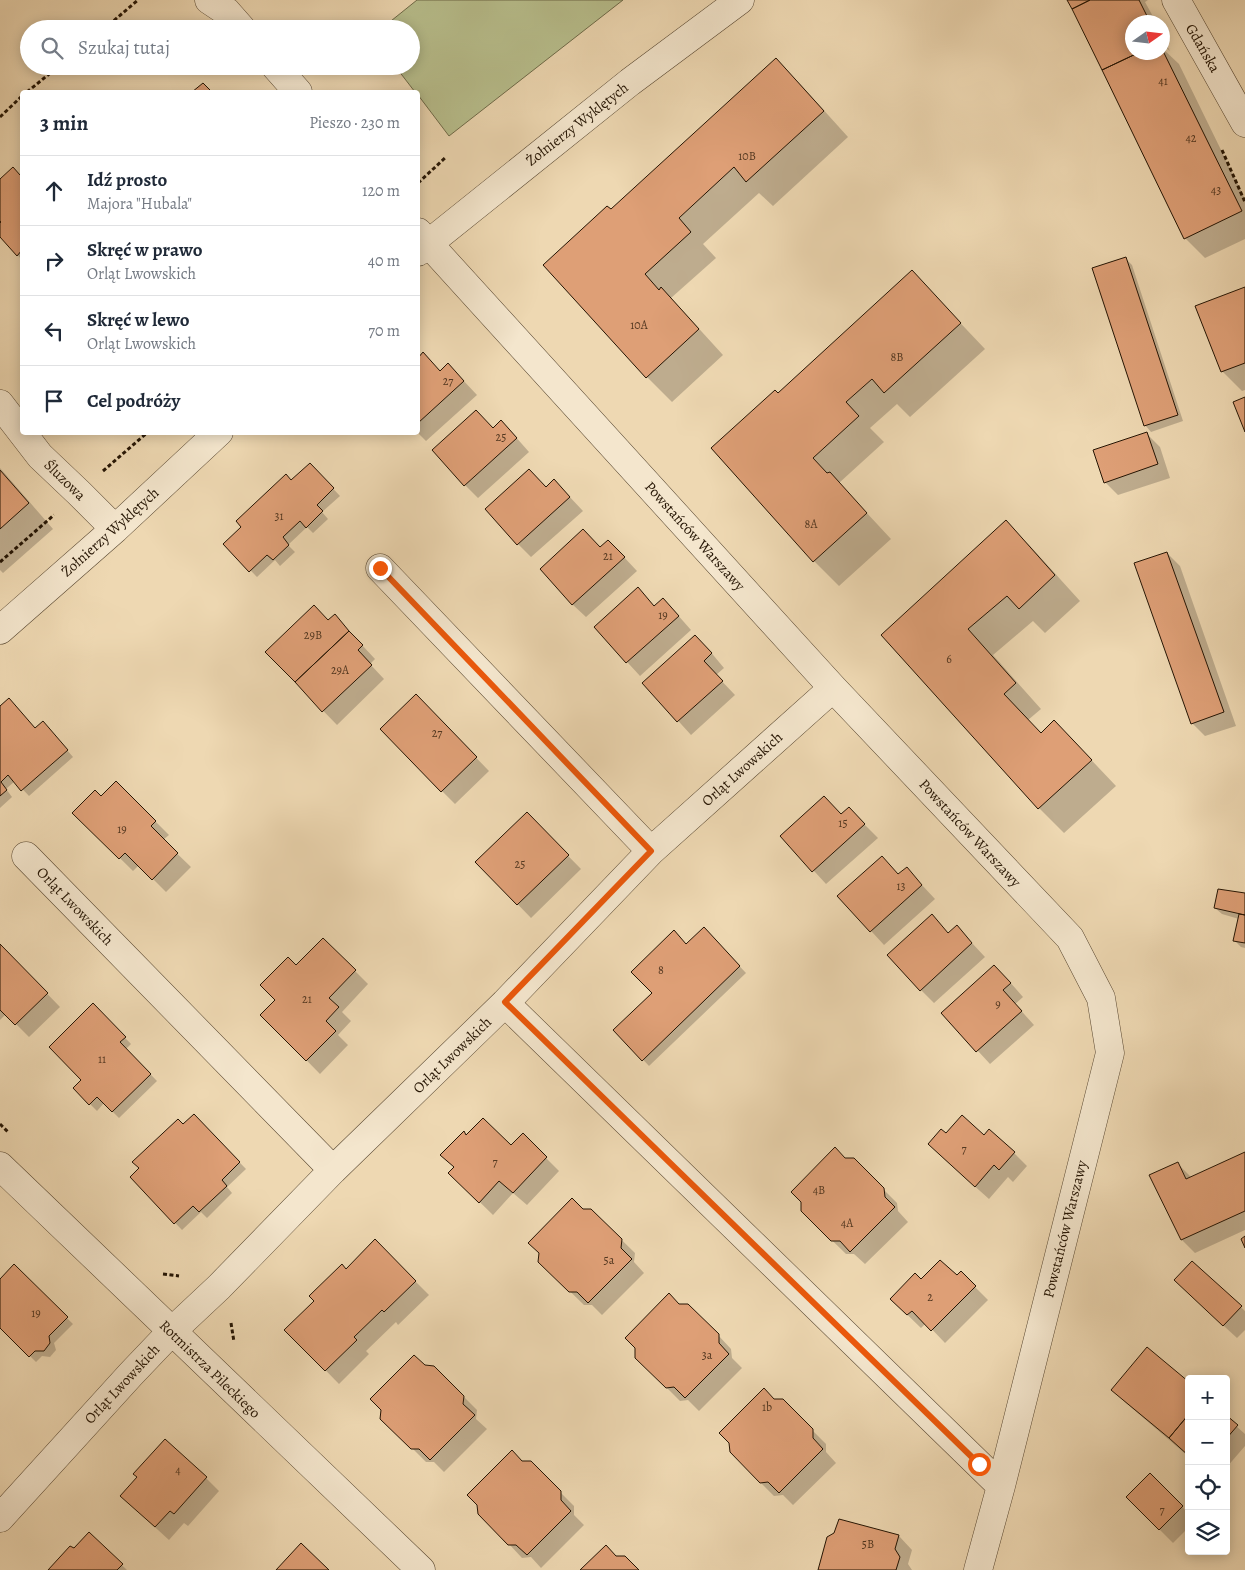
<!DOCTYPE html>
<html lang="pl">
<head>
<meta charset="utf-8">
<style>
  :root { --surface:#fff; --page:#f2f2f3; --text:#1f2937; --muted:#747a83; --line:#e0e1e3 }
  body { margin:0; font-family:Alegreya,serif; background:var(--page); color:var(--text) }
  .controls { position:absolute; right:15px; bottom:15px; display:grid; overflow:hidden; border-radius:5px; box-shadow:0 2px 12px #0003 }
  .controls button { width:45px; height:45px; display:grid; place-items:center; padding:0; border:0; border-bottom:1px solid var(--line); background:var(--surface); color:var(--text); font:25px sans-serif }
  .compass { position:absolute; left:1125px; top:15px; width:45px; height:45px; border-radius:50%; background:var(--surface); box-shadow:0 2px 12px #0003; rotate:76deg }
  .stop { position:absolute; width:15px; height:15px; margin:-11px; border:4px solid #ea580c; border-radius:50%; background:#fff }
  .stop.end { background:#ea580c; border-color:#fff; box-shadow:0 1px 5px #0008 }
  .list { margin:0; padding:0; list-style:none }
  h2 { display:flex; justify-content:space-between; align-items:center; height:65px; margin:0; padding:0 20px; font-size:21px }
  h2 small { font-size:16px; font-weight:400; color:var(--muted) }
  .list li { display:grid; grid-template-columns:32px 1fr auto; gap:15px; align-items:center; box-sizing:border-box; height:70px; padding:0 20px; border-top:1px solid var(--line) }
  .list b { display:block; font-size:19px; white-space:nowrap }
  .list p { margin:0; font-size:16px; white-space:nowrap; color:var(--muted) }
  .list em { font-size:16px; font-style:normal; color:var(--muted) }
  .icon { flex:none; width:28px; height:28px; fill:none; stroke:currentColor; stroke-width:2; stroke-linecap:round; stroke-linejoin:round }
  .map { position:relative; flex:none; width:1245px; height:1570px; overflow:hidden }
  .search { position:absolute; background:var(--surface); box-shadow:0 2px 12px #0003; left:20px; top:20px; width:400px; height:55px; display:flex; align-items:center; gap:12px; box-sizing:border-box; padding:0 18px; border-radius:28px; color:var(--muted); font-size:19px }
  .panel { position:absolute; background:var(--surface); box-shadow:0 2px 12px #0003; left:20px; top:90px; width:400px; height:345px; border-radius:5px }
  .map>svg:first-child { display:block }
  .green { fill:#b8bf8d; stroke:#6e6a48 }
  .shadow { fill:#0003 }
  .building { fill:#de9f76; stroke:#241403 }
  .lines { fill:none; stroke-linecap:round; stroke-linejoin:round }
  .minor-casing { stroke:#56452f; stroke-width:29 }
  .path { stroke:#241403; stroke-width:3; stroke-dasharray:4 2.5; stroke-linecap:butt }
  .minor { stroke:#f4e6cd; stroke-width:28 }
  .route { stroke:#ea580c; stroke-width:6 }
  .labels { text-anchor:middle; stroke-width:5; stroke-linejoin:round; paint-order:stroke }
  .number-label { font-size:12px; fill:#523720 }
  .street-label { font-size:15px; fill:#241403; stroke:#f4e6cd }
</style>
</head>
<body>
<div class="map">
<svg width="1245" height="1570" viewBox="0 0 1245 1570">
  <rect width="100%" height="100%" fill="#eed8b2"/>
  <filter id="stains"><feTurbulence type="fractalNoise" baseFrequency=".004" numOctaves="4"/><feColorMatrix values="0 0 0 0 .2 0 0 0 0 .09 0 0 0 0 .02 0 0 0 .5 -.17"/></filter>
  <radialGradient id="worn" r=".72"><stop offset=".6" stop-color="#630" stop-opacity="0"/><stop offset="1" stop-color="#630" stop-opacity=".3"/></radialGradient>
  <path class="green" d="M417 0H623L449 136 418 95V92H415L395 66H411V29H381Z"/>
  <path class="shadow" d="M1069 0H1148L1145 2 1156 22H1132V52H1162V48L1179 64 1245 199V239L1205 258 1185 238Z
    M1162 37 1170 51 1162 44Z
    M776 60 801 85 848 137 773 206 759 193 703 244 716 258 671 298 723 355 672 402 647 377 611 211Z
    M22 174V260L0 235V225L3 222 0 219V180L21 176Z
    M1126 259 1132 265 1183 421 1151 432 1145 425Z
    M912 272 985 349 910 417 897 404 870 428 884 442 839 483 891 539 839 586 814 561 778 394Z
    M1245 288V390L1242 391 1222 371Z
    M423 354 441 372 461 378 477 395 426 441 417 432 418 359Z
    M493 429 514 435 529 452 478 498 465 485Z
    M1147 434 1160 447 1170 478 1118 495 1105 482Z
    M310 464 340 496 322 512 328 519 313 533 307 527 288 545 295 552 280 566 275 560 257 577 225 544Z
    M0 468 53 529 3 573 0 570Z
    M547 488 567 494 583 511 531 557 518 544Z
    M1006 522 1031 547 1080 601 1045 633 1033 621 993 655 1041 709 1028 720 1042 734 1079 747 1116 786 1064 833 1039 808 882 635Z
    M601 548 622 555 637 571 586 617 572 604Z
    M1167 553 1180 566 1236 726 1205 736 1192 723Z
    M638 589 655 607 676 613 691 630 640 676 595 627Z
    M335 616 375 659 370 664 384 679 337 725 266 652 328 621Z
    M709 650 724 668 716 675 735 695 691 735 644 683Z
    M0 708 35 730 49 729 73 757 29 796 15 781 6 789 12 797 0 808Z
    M429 709 489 771 455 804 442 791Z
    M116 782 169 835 163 840 191 867 166 892 139 865 133 871 74 813 101 798Z
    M527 814 581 869 531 918 477 862Z
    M842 816 862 822 878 838 826 884 782 836Z
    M907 869 935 899 884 945 839 896 899 876Z
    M1245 894V948L1241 947 1235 941 1239 919 1222 914 1215 908Z
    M932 916 949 934 957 927 985 957 934 1003 921 990Z
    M704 929 746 973 649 1066 615 1030 654 993 687 946Z
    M323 939 368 984 342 1012 351 1021 338 1035 348 1045 320 1074 262 1015 277 1000 296 967Z
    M0 945 60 1007 29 1037 6 1014 0 1020Z
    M1008 980 1023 997 1015 1004 1034 1025 990 1064 943 1013Z
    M93 1005 131 1044 126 1049 157 1081 119 1118 104 1103 97 1111 74 1088 82 1080Z
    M194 1116 246 1169 227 1187 232 1193 207 1218 201 1212 182 1230 131 1177Z
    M464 1133 467 1136 511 1147 523 1135 559 1171 527 1205 513 1193 493 1215 450 1173 455 1168Z
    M946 1135 984 1137 1014 1153 1027 1166 1013 1182 1008 1177 989 1199 943 1158Z
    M1245 1154V1230L1195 1253 1182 1240 1178 1164 1192 1178Z
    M845 1159H853L897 1203 898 1211 908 1222 865 1264 854 1254H846L802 1211Z
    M582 1210H591L635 1253 634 1262 644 1273 602 1315 592 1305H584L540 1262Z
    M375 1241 429 1295 398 1325 396 1322 366 1351 369 1354 339 1384 286 1330Z
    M1192 1262 1245 1311V1330L1237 1338 1189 1294Z
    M14 1266 73 1324 54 1343 56 1350 50 1357 42 1356 36 1362 0 1326V1281Z
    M961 1273 988 1300 945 1343 926 1323 921 1328 891 1299 921 1280 957 1277Z
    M679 1305 718 1335 731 1349 732 1358 742 1368 699 1411 688 1400 680 1401 636 1357Z
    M424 1367H434L477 1410 476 1419 487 1429 444 1472 434 1462H426L382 1418Z
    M1189 1384V1457L1126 1403 1113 1390Z
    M774 1400H782L826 1444V1452L836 1463 793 1505 783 1495 774 1496 760 1482Z
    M1226 1417 1245 1434V1446L1226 1468Z
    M522 1462 544 1476 574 1506V1515L584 1525 541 1568 531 1557 522 1558 509 1544Z
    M1150 1474 1189 1514V1527L1173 1543 1127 1497Z
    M206 1478 219 1491 188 1526 184 1523 169 1540 135 1509Z
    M840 1520 899 1536 912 1550 908 1564 912 1570H819L835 1534Z
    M89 1534 127 1570H49L74 1550Z"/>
  <path class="building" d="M1067 0H1090L1072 9Z
    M1090 0H1139L1150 22H1132V52H1140L1102 70 1072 9Z
    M1162 49 1242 211 1184 239 1102 70 1140 52H1162Z
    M776 58 824 111 746 182 734 167 679 218 691 232 645 274 659 290 661 287 699 329 646 378 543 265 607 206 611 209Z
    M203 83 212 92H192Z
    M13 167 20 175 22 173V250L17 256 0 237V223L1 222 0 221V179Z
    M1126 257 1178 415 1144 426 1092 268Z
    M912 270 961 323 884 393 872 379 846 402 859 416 813 458 827 473 830 472 867 513 813 562 711 448 775 390 778 393Z
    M1245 287V363L1221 372 1195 306Z
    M423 352 440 371 448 363 464 381 418 423V358Z
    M1245 397V432L1233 402Z
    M476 410 493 428 501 420 517 438 464 486 432 450Z
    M1147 432 1158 464 1104 483 1093 450Z
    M310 463 334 488 317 505 323 511 306 528 300 521 283 537 289 545 273 560 267 555 249 572 223 544 241 527 236 521 286 474 291 480Z
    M529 469 546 487 554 479 570 497 517 545 485 509Z
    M0 470 29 503 0 529Z
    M1006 520 1055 575 1019 609 1007 596 968 629 1016 683 1004 694 1041 733 1054 720 1092 760 1038 809 881 635Z
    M583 529 600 547 608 540 625 557 572 605 540 569Z
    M1167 552 1224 712 1191 724 1134 563Z
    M638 587 654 606 663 598 679 616 626 663 594 627Z
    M314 605 328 620 335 614 349 631 295 682 265 652Z
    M349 631 363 645 358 650 372 665 322 712 295 682Z
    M695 635 712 653 704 661 723 681 677 722 642 683Z
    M416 694 477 757 441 792 380 729Z
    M9 698 35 728 43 721 68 750 21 791 8 775 1 782 7 790 0 796V706Z
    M116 781 156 821 151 826 178 853 152 880 125 853 119 859 72 813 95 790 101 796Z
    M824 796 841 814 849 807 865 824 812 872 780 836Z
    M527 812 569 855 517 905 475 862Z
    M882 856 898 874 907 867 922 885 870 932 837 896Z
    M1218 889 1245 893V915L1214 908Z
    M932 914 948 933 957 925 972 943 920 991 887 955Z
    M1239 914 1245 915V943L1233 941Z
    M704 927 740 966 642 1061 613 1030 652 993 631 972 674 930 686 944Z
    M323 938 356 970 329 998 339 1007 326 1021 336 1031 306 1061 260 1015 275 1000 260 985 288 957 296 965Z
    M0 944 48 993 15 1025 0 1010Z
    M994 965 1011 983 1003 990 1022 1011 976 1052 941 1013Z
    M93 1003 126 1037 120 1042 151 1074 112 1112 97 1097 89 1105 73 1088 81 1080 49 1047Z
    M194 1114 240 1162 222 1180 227 1186 199 1212 193 1206 174 1224 130 1177 139 1168 132 1162 178 1119 183 1124Z
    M962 1115 984 1135 989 1129 1015 1152 999 1170 994 1165 975 1187 928 1144 941 1129 946 1133Z
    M483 1118 511 1145 523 1133 547 1157 513 1193 499 1181 479 1203 448 1173 454 1167 440 1155 464 1131 466 1135Z
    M835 1147 845 1158H854L884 1188 885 1197 895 1207 850 1252 840 1241H831L801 1211V1202L791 1192Z
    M1245 1152V1211L1181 1240 1149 1175 1178 1162 1186 1179Z
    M572 1198 583 1209H591L622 1239 621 1248 632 1259 588 1303 577 1292H569L538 1262 539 1253 528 1243Z
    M1245 1236V1248L1241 1239Z
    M375 1239 416 1281 384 1312 382 1310 354 1337 357 1340 325 1371 284 1330 314 1301 309 1296 342 1264 346 1269Z
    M940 1260 957 1275 961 1271 976 1286 931 1331 912 1311 907 1315 890 1299 915 1273 921 1279Z
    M1192 1261 1242 1306 1223 1326 1174 1280Z
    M14 1264 68 1317 49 1336 50 1343 44 1351H35L29 1357 0 1328V1279Z
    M669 1293 679 1304H688L719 1334V1343L729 1354 685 1398 674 1387 666 1388 635 1358V1348L625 1338Z
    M1147 1347 1189 1382V1414L1169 1438 1111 1390Z
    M414 1355 425 1365 434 1366 464 1396 463 1404 475 1415 430 1460 419 1449H411L380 1419 381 1410 370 1399Z
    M764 1388 774 1399H783L813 1429V1438L823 1449 779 1493 768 1482 760 1483 730 1452 729 1443 719 1433Z
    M1189 1414V1456L1169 1438Z
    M1226 1415 1238 1425 1226 1439Z
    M165 1439 207 1477 174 1514 170 1511 155 1527 120 1496 137 1477 133 1474Z
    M512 1450 522 1461H531L561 1491V1500L571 1511 527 1555 516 1545H508L478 1514 477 1505 467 1495Z
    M1150 1473 1183 1506 1159 1530 1126 1497Z
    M839 1519 899 1535 895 1549 900 1557 896 1570H818L827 1537 834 1533Z
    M89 1532 123 1564 117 1570H48L70 1546 74 1548Z
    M301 1543 329 1570H276Z
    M606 1545 616 1556H625L639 1570H580Z"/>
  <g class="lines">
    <defs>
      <path id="minor" d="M209 0 227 12 242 29
        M1176 0 1245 123
        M275 66 298 92
        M418 232 833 688 1070 938 1101 998 1110 1053 1001 1486 978 1570
        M418 252 630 82 740 0
        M0 404 40 456 79 493 115 529
        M380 568 651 851
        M0 630 115 529 219 432
        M26 856 333 1170
        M505 1003 1001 1486
        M0 1166 421 1570
        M0 1518 131 1374 171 1332 219 1287 333 1170 505 1003 651 851 833 688"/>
    </defs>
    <use href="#minor" class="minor-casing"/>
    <path class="path" d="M104 29 138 0
      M27 92 59 66
      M0 117 22 96
      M1222 150 1245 202
      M418 183 445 158
      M103 471 148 432
      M0 562 54 515
      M0 1124 9 1133
      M163 1274 179 1276
      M231 1323 234 1342"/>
    <use href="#minor" class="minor"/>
  </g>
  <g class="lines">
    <path class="route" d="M380 568 651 851 505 1002 979 1464"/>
  </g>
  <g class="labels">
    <g class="number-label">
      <text x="1163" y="85">41</text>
      <text x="1191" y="142">42</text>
      <text x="747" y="160">10B</text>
      <text x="1216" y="194">43</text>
      <text x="639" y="329">10A</text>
      <text x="897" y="361">8B</text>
      <text x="448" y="385">27</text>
      <text x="501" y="441">25</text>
      <text x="279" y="520">31</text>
      <text x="811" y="528">8A</text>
      <text x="608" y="560">21</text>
      <text x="663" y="619">19</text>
      <text x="313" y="639">29B</text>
      <text x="949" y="663">6</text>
      <text x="340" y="674">29A</text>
      <text x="437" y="737">27</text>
      <text x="843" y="827">15</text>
      <text x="122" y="833">19</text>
      <text x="520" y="868">25</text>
      <text x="901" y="890">13</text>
      <text x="661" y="974">8</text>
      <text x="307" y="1003">21</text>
      <text x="998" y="1008">9</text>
      <text x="102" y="1063">11</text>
      <text x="964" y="1153">7</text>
      <text x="495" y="1166">7</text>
      <text x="819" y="1194">4B</text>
      <text x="847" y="1227">4A</text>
      <text x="609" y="1264">5a</text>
      <text x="930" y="1301">2</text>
      <text x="36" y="1317">19</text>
      <text x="707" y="1359">3a</text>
      <text x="767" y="1411">1b</text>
      <text x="178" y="1474">4</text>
      <text x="1162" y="1514">7</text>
      <text x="868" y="1548">5B</text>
    </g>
    <g class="street-label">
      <text transform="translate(1203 48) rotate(60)" y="5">Gdańska</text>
      <text transform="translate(577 124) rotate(-38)" y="5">Żołnierzy Wyklętych</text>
      <text transform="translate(65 480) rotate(44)" y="5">Śluzowa</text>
      <text transform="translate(110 532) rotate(-42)" y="5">Żołnierzy Wyklętych</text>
      <text transform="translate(695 536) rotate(48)" y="5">Powstańców Warszawy</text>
      <text transform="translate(742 769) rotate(-42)" y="5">Orląt Lwowskich</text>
      <text transform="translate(970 833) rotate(47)" y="5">Powstańców Warszawy</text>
      <text transform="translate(75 906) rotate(46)" y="5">Orląt Lwowskich</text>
      <text transform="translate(452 1055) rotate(-44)" y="5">Orląt Lwowskich</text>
      <text transform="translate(1065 1229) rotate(-76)" y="5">Powstańców Warszawy</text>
      <text transform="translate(210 1369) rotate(44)" y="5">Rotmistrza Pileckiego</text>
      <text transform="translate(122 1384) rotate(-47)" y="5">Orląt Lwowskich</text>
    </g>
  </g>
  <rect width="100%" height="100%" filter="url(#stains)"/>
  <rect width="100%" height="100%" fill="url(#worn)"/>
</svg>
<div class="controls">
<button>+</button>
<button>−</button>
<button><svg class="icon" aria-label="locate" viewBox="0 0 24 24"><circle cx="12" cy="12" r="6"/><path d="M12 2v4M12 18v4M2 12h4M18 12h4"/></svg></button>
<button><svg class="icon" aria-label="layers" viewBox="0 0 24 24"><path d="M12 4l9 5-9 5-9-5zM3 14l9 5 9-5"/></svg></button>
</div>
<svg class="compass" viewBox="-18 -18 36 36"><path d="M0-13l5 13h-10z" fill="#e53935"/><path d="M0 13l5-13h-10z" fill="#747a83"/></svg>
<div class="stop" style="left:979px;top:1464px"></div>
<div class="stop end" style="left:380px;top:568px"></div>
<div class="search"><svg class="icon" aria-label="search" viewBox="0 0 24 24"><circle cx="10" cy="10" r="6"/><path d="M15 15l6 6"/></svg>Szukaj tutaj</div>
<section class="panel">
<h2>3 min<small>Pieszo · 230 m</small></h2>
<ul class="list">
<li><svg class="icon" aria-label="ahead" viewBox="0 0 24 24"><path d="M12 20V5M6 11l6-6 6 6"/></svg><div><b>Idź prosto</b><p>Majora &quot;Hubala&quot;</p></div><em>120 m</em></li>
<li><svg class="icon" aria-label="right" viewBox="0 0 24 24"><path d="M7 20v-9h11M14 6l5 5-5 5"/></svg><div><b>Skręć w prawo</b><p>Orląt Lwowskich</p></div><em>40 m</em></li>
<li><svg class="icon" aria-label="left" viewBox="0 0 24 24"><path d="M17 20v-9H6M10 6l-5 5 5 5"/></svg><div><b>Skręć w lewo</b><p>Orląt Lwowskich</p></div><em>70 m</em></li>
<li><svg class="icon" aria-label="arrive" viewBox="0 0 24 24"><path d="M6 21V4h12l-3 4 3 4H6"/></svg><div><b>Cel podróży</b></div></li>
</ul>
</section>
</div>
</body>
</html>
